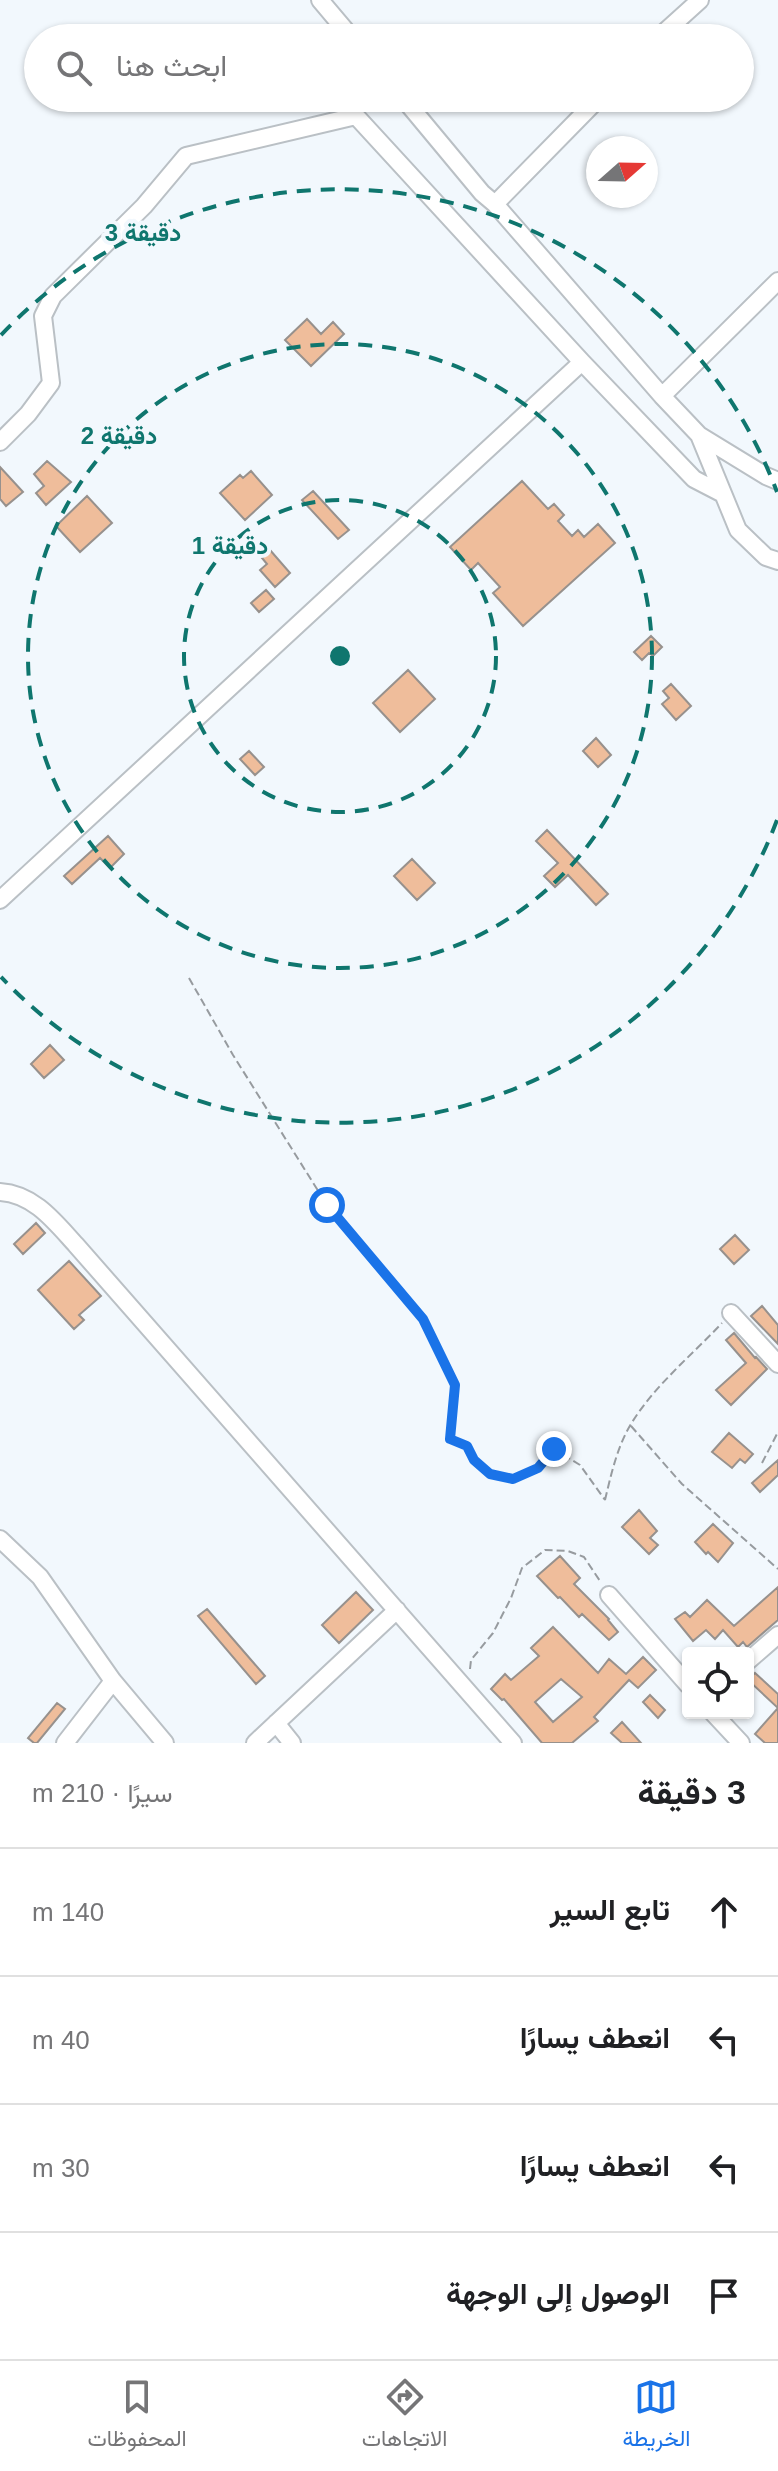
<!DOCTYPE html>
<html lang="ar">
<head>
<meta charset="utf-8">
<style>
  :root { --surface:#fff; --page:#f2f2f2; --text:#202124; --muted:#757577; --line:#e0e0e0; --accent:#1a73e8 }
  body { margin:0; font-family:Helvetica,Vazirmatn,sans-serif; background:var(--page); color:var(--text); direction:rtl }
  .controls { position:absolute; right:24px; bottom:24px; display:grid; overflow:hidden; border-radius:8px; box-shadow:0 2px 6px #0004 }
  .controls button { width:72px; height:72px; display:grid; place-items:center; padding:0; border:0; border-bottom:2px solid var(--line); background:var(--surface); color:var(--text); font:40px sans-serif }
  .compass { position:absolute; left:586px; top:136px; width:72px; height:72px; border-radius:50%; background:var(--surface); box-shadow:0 2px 6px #0004; rotate:70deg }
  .stop { position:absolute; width:24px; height:24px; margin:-18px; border:6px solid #1a73e8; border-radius:50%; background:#fff }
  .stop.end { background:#1a73e8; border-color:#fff; box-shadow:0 2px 8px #0008 }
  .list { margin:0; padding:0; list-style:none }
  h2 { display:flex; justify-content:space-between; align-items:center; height:104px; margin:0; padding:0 32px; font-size:34px }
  h2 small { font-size:26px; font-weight:400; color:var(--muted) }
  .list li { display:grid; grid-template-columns:52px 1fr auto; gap:24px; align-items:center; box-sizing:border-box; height:128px; padding:0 32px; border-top:2px solid var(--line) }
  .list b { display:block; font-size:30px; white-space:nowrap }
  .list em { font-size:26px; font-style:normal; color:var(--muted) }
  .icon { flex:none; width:44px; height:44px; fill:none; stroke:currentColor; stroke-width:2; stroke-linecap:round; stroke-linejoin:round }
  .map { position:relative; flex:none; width:778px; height:1743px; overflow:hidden; direction:ltr }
  .search { position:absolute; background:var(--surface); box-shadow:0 2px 6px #0004; left:24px; right:24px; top:24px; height:88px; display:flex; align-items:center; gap:20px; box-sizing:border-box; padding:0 28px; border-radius:44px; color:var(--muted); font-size:30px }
  .sheet { height:616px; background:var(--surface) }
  nav { display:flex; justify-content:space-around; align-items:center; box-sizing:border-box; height:112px; border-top:2px solid var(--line); background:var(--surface); font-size:22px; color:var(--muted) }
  nav a { display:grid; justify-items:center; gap:4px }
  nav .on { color:var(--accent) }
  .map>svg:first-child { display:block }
  .building { fill:#efbd9b; stroke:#97918d; stroke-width:2; fill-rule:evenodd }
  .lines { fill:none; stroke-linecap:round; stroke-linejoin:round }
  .minor-casing { stroke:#bac0c5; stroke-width:20 }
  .path { stroke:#979b9f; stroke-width:2; stroke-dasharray:8 4; stroke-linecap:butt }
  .minor { stroke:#fff; stroke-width:16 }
  .route { stroke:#1a73e8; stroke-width:10 }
  .ring { fill:none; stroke:#0f766e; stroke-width:4; stroke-dasharray:14 10 }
  .centre { fill:#0f766e; stroke:#f2f8fd; stroke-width:4 }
  .ring-label { font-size:24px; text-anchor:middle; font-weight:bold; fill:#0f766e; stroke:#f2f8fd; stroke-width:8; stroke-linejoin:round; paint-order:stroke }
</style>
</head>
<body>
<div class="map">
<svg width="778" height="1743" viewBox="0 0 778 1743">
  <rect width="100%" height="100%" fill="#f2f8fd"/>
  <path class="building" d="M307 319 321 334 333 322 344 334 311 366 285 340Z
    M47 461 71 482 46 505 36 493 44 486 34 474Z
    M0 467 23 492 6 506 0 499Z
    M251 471 272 495 245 520 220 493 240 475 243 478Z
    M522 481 548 509 554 504 564 515 558 521 572 536 578 530 584 537 598 524 615 543 523 626 493 593 500 587 478 563 471 570 450 547Z
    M313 491 349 530 338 539 302 500Z
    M87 496 112 523 80 552 56 526Z
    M270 550 290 573 275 587 260 570 267 564 262 558Z
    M266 590 274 599 259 612 251 603Z
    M651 636 662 647 653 656 649 653 642 660 634 652Z
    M408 670 435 699 400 732 373 703Z
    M671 684 691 706 676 720 662 704 669 698 663 691Z
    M596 738 611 755 598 767 583 751Z
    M249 751 264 767 255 775 240 759Z
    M547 830 608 894 596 905 568 875 555 887 544 876 558 863 536 841Z
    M108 836 124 854 110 868 100 858 72 884 64 876Z
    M412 859 435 883 417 900 394 876Z
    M50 1045 64 1060 44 1078 31 1064Z
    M36 1223 45 1233 23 1254 14 1244Z
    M735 1235 749 1250 734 1264 720 1249Z
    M69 1261 101 1296 79 1315 84 1320 74 1329 38 1290Z
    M762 1306 778 1325V1344L751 1316Z
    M734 1333 755 1358 756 1357 767 1369 731 1405 716 1390 746 1363 726 1340Z
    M729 1433 753 1454 745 1463 740 1459 732 1468 712 1452Z
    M778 1460V1475L760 1492 752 1483Z
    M639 1510 657 1531 650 1538 658 1545 649 1554 622 1527Z
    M713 1524 733 1543 718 1562 708 1552 706 1554 695 1542Z
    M560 1556 580 1578 574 1584 609 1619 608 1620 618 1632 609 1640 582 1614 579 1617 560 1597 558 1598 537 1576Z
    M778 1587V1620L747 1647 743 1642 738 1647 723 1630 715 1639 706 1630 693 1641 675 1619 685 1612 690 1617 707 1600 734 1626Z
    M356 1592 373 1610 339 1643 322 1625Z
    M207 1609 265 1676 256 1684 198 1616Z
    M553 1627 598 1673 609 1659 626 1674 643 1657 656 1670 638 1688 629 1680 594 1717 598 1721 572 1743H542L504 1699 502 1700 491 1689 505 1674 511 1680 539 1656 531 1648ZM561 1679 582 1697 553 1722 535 1702Z
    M755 1673 778 1694V1743H765L755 1734 778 1708 748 1680Z
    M650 1695 665 1710 658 1718 643 1702Z
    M57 1703 65 1709 37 1743H34L28 1738Z
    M622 1722 641 1743H622L611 1733Z"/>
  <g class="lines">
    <defs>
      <path id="minor" d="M320 0 352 38
        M658 38 700 0
        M403 98 482 193 495 204 662 396 699 435 766 476 778 481
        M495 204 599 98
        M662 396 778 281
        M699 435 738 530 766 557 778 561
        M0 442 28 414 51 383 43 316 53 296 144 206 186 156 356 116 582 362 694 479 723 494
        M0 900 582 362
        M0 1192C34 1194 55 1222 76 1245L513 1743
        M731 1313 778 1364
        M0 1539 40 1577 113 1681 165 1743
        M609 1595 688 1685
        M748 1661 778 1635
        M713 1713 741 1743
        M276 1723 292 1743
        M65 1743 113 1681
        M255 1743 397 1610"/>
    </defs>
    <use href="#minor" class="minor-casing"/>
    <path class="path" d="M189 978 233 1055 327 1205 423 1319 455 1385 450 1439 467 1446 474 1460 490 1474 513 1479 538 1468 554 1449 580 1465 605 1500
      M631 1426 682 1484 778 1569
      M762 1463 778 1432
      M605 1500C611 1475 617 1447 631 1424 654 1386 692 1355 722 1323
      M470 1669 471 1660 493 1633 511 1598 522 1568 545 1550 568 1551 584 1557 600 1581"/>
    <use href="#minor" class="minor"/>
  </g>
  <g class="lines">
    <path class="route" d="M327 1205 423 1319 455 1385 450 1439 467 1446 474 1460 490 1474 513 1479 538 1468 554 1449"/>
  </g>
  <g class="ring">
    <circle cx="340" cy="656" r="156"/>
    <circle cx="340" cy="656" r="312"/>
    <path d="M777 820A467 467 0 0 1 1 977M1 335A467 467 0 0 1 777 492"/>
  </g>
  <circle cx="340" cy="656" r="12" class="centre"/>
  <g class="ring-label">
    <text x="143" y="241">3 دقيقة</text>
    <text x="119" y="444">2 دقيقة</text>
    <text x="230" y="554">1 دقيقة</text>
  </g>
</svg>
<div class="controls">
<button><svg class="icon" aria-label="locate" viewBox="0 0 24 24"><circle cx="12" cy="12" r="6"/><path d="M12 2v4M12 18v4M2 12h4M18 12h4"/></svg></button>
</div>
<svg class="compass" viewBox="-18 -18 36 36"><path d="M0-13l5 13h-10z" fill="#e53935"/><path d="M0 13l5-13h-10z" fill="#757577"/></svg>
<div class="stop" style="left:327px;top:1205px"></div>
<div class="stop end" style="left:554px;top:1449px"></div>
<div class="search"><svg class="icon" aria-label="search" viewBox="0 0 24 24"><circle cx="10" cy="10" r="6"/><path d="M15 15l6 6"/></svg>ابحث هنا</div>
</div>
<section class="sheet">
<h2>3 دقيقة<small>سيرًا · 210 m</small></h2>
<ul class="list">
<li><svg class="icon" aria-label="ahead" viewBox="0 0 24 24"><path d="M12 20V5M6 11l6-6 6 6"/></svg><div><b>تابع السير</b></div><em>140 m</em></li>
<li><svg class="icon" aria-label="left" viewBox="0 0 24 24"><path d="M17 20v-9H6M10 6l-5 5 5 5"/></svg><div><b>انعطف يسارًا</b></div><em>40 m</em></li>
<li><svg class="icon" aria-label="left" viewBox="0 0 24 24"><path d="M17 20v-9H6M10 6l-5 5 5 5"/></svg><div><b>انعطف يسارًا</b></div><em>30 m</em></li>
<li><svg class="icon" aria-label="arrive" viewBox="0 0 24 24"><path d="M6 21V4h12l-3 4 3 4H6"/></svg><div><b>الوصول إلى الوجهة</b></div></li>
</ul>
</section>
<nav>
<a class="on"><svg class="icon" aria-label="map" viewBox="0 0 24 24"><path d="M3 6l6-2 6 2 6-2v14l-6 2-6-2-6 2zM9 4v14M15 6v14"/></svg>الخريطة</a>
<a><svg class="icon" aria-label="directions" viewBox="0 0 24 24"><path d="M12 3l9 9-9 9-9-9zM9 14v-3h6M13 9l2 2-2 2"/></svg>الاتجاهات</a>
<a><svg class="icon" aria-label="saved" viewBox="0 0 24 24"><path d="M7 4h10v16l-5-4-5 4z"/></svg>المحفوظات</a>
</nav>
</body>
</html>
